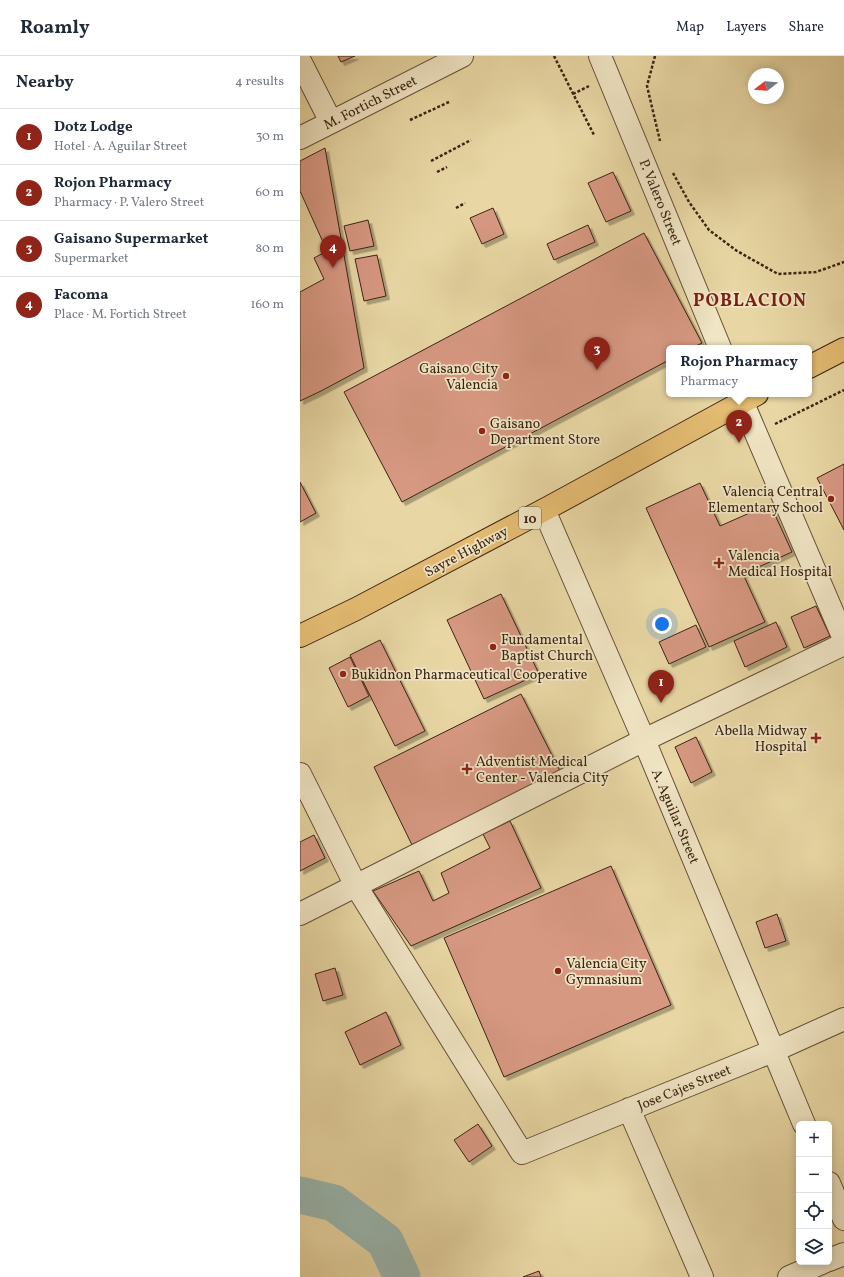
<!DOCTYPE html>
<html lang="en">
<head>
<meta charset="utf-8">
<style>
  :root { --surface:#fff; --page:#f2f2f3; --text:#1f2937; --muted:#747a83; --line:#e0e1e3; --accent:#8f2418 }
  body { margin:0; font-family:Vollkorn,serif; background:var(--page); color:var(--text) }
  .controls { position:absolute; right:12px; bottom:12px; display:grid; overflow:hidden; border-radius:6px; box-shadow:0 2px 10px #0003 }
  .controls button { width:36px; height:36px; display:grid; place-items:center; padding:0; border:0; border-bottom:1px solid var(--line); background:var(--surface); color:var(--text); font:20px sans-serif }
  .compass { position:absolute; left:448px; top:12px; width:36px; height:36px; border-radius:50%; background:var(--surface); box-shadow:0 2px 10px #0003; rotate:253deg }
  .you { position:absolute; left:362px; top:568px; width:14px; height:14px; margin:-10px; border:3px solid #fff; border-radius:50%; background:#1a73e8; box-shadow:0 0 0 6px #1a73e833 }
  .badge { display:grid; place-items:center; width:26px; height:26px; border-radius:50%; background:var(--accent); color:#fff; font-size:13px; font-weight:700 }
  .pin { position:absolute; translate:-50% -33px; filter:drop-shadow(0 1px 2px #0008) }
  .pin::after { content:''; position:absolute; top:21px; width:14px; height:12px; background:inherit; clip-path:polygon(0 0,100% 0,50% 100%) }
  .popup { position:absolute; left:366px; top:289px; width:146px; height:52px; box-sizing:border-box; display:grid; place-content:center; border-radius:6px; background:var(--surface); filter:drop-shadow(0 1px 3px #0005); font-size:13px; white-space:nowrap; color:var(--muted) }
  .popup b { font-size:15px; color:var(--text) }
  .popup::after { content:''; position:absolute; left:50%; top:100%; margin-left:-8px; border:8px solid transparent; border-top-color:var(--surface) }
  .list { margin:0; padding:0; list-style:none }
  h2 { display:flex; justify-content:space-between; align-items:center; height:52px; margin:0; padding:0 16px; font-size:17px }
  h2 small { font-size:13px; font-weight:400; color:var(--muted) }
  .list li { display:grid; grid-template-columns:26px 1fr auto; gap:12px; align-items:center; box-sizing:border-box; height:56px; padding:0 16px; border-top:1px solid var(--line) }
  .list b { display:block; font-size:15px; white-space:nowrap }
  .list p { margin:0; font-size:13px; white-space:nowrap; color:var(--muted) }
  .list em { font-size:13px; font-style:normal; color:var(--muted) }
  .icon { flex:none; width:22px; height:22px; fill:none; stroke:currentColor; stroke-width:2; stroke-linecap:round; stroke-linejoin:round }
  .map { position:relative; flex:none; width:544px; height:1221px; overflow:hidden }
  header { display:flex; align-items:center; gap:24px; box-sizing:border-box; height:56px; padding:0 20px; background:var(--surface); border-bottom:1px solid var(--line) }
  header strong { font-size:19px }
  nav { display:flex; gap:22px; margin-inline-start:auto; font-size:14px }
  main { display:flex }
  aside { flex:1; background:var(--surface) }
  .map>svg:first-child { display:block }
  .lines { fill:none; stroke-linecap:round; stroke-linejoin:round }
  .river { stroke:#9ab7b0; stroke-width:37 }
  .building { fill:#d79882; stroke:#3c2413; filter:url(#shadow) }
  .minor-casing { stroke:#675137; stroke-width:24 }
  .highway-casing { stroke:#3c2413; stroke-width:24 }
  .path { stroke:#3c2413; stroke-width:2.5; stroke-dasharray:3 2; stroke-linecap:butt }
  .minor { stroke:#f0e5c4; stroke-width:22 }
  .highway { stroke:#e4bc72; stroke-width:22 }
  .poi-dot { fill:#8f2418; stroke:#f0e5c4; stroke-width:1.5 }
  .labels { text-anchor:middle; stroke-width:3.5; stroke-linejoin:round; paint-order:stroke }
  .shield { fill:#f0e5c4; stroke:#725e48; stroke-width:1 }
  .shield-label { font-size:13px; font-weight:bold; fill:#3c2413 }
  .street-label { font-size:14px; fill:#3c2413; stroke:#f0e5c4 }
  .poi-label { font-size:14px; fill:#3c2413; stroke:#f0e5c4; text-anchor:start }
  .district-label { font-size:18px; font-weight:bold; letter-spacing:1px; fill:#7a1f14; stroke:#f0e5c4 }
</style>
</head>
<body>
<header>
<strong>Roamly</strong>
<nav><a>Map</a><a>Layers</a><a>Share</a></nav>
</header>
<main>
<aside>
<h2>Nearby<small>4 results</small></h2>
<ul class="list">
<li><span class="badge">1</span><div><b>Dotz Lodge</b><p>Hotel · A. Aguilar Street</p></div><em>30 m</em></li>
<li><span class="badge">2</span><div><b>Rojon Pharmacy</b><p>Pharmacy · P. Valero Street</p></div><em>60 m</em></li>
<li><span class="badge">3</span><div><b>Gaisano Supermarket</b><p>Supermarket</p></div><em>80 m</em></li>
<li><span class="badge">4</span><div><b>Facoma</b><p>Place · M. Fortich Street</p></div><em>160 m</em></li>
</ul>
</aside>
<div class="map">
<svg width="544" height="1221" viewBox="0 0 544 1221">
  <defs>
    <filter id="shadow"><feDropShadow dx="3.5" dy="3.5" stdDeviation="0" flood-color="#0004"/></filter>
  </defs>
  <rect width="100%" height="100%" fill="#e8d7a4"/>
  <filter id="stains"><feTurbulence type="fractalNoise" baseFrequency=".005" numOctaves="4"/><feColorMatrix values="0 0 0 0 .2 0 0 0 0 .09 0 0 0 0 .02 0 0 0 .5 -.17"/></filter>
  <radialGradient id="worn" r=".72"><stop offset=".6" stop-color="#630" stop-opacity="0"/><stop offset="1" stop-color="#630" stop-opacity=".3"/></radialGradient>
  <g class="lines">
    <path class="river" d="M0 1139 34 1147 85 1185 102 1221"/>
  </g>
  <path class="building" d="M38 0H55L41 6Z
    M25 92 64 312 21 335 0 345V236L24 223 14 202 27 195 0 135V105Z
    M313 116 331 155 306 166 288 127Z
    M193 152 204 178 182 188 170 162Z
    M68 164 74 190 50 195 44 170Z
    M288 169 295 186 254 204 247 188Z
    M344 177 402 287 392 292H369V304L102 446 44 336Z
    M77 199 86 240 64 245 55 203Z
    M544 408V474L517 422Z
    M0 426 16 457 0 466Z
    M400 427 420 470 470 448 492 496 443 518 465 566 409 591 346 452Z
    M201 538 239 618 184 643 147 564Z
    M516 550 530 580 504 592 491 561Z
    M476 566 487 591 445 611 434 585Z
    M396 569 406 591 369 608 359 586Z
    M80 584 125 675 95 690 50 599Z
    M50 601 69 640 48 651 29 612Z
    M221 638 260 715 112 789 74 711Z
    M396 681 412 716 391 727 375 691Z
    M210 765 241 832 111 890 73 835 119 815 133 845 149 837 141 817 190 792 183 778Z
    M14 779 25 802 0 815V786Z
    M311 810 371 949 204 1021 144 882Z
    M477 858 486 885 465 892 456 866Z
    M35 912 43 939 23 945 15 918Z
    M86 956 101 989 60 1009 45 976Z
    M178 1068 192 1090 169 1106 154 1084Z
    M239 1215 241 1221H223Z"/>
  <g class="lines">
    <defs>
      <path id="minor" d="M300 0 420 292
        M0 5 31 66
        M0 82 162 0
        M439 338 544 583
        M244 454 344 684 504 1068
        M0 718 56 830 222 1097 473 995 544 963
        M0 858 344 684 544 588
        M329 1053 402 1221
        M529 1127 544 1163
        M529 1204 544 1198
        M489 1221 524 1206"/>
      <path id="highway" d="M509 311 544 293
        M0 580 56 553 244 454 457 338"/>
    </defs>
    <use href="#minor" class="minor-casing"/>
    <use href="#highway" class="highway-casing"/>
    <path class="path" d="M254 0 294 79
      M355 0 347 30 360 85
      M273 38 289 30
      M110 64 149 46
      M131 105 171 84
      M137 116 147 111
      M373 117 389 146 409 174 437 195 478 218 516 216 544 206
      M156 152 165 147
      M475 368 544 334"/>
    <use href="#minor" class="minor"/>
    <use href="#highway" class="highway"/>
  </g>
  <g class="poi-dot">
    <circle cx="206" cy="320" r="4"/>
    <circle cx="182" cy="375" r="4"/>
    <circle cx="531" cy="443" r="4"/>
    <path d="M417 501h4v4h4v4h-4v4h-4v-4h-4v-4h4z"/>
    <circle cx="193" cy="591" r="4"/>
    <circle cx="43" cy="618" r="4"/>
    <path d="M514 676h4v4h4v4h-4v4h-4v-4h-4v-4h4z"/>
    <path d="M165 707h4v4h4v4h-4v4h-4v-4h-4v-4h4z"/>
    <circle cx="258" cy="915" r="4"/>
  </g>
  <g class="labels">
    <rect class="shield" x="219" y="451" width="22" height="22" rx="3"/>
    <g class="shield-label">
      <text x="230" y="467">10</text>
    </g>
    <g class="street-label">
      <text transform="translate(70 46) rotate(-27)" y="5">M. Fortich Street</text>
      <text transform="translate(361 146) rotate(68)" y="5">P. Valero Street</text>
      <text transform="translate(166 495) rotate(-28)" y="5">Sayre Highway</text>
      <text transform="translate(376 760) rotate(67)" y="5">A. Aguilar Street</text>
      <text transform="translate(384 1031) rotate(-22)" y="5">Jose Cajes Street</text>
    </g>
    <g class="poi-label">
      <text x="198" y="317" text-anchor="end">Gaisano City<tspan x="198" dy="16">Valencia</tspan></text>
      <text x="190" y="372">Gaisano<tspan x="190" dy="16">Department Store</tspan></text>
      <text x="523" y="440" text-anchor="end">Valencia Central<tspan x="523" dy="16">Elementary School</tspan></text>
      <text x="428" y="504">Valencia<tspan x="428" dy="16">Medical Hospital</tspan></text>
      <text x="201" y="588">Fundamental<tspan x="201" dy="16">Baptist Church</tspan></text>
      <text x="51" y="623">Bukidnon Pharmaceutical Cooperative</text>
      <text x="507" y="679" text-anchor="end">Abella Midway<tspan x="507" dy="16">Hospital</tspan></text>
      <text x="176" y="710">Adventist Medical<tspan x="176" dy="16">Center - Valencia City</tspan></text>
      <text x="266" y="912">Valencia City<tspan x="266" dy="16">Gymnasium</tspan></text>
    </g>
    <g class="district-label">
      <text x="450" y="250">POBLACION</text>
    </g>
  </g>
  <rect width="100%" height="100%" filter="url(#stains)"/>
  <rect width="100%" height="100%" fill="url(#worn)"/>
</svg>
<div class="controls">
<button>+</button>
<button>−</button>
<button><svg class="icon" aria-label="locate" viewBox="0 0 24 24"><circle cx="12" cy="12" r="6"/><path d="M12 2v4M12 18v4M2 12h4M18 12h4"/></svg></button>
<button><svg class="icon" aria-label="layers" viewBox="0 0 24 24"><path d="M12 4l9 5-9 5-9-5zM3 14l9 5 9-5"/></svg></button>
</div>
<svg class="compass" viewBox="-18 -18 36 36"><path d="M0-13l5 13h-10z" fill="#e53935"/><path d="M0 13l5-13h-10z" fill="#747a83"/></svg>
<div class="you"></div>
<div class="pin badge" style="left:361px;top:647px">1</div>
<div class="pin badge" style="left:439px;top:387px">2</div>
<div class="popup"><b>Rojon Pharmacy</b>Pharmacy</div>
<div class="pin badge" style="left:297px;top:314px">3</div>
<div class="pin badge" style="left:33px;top:212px">4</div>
</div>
</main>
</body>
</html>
